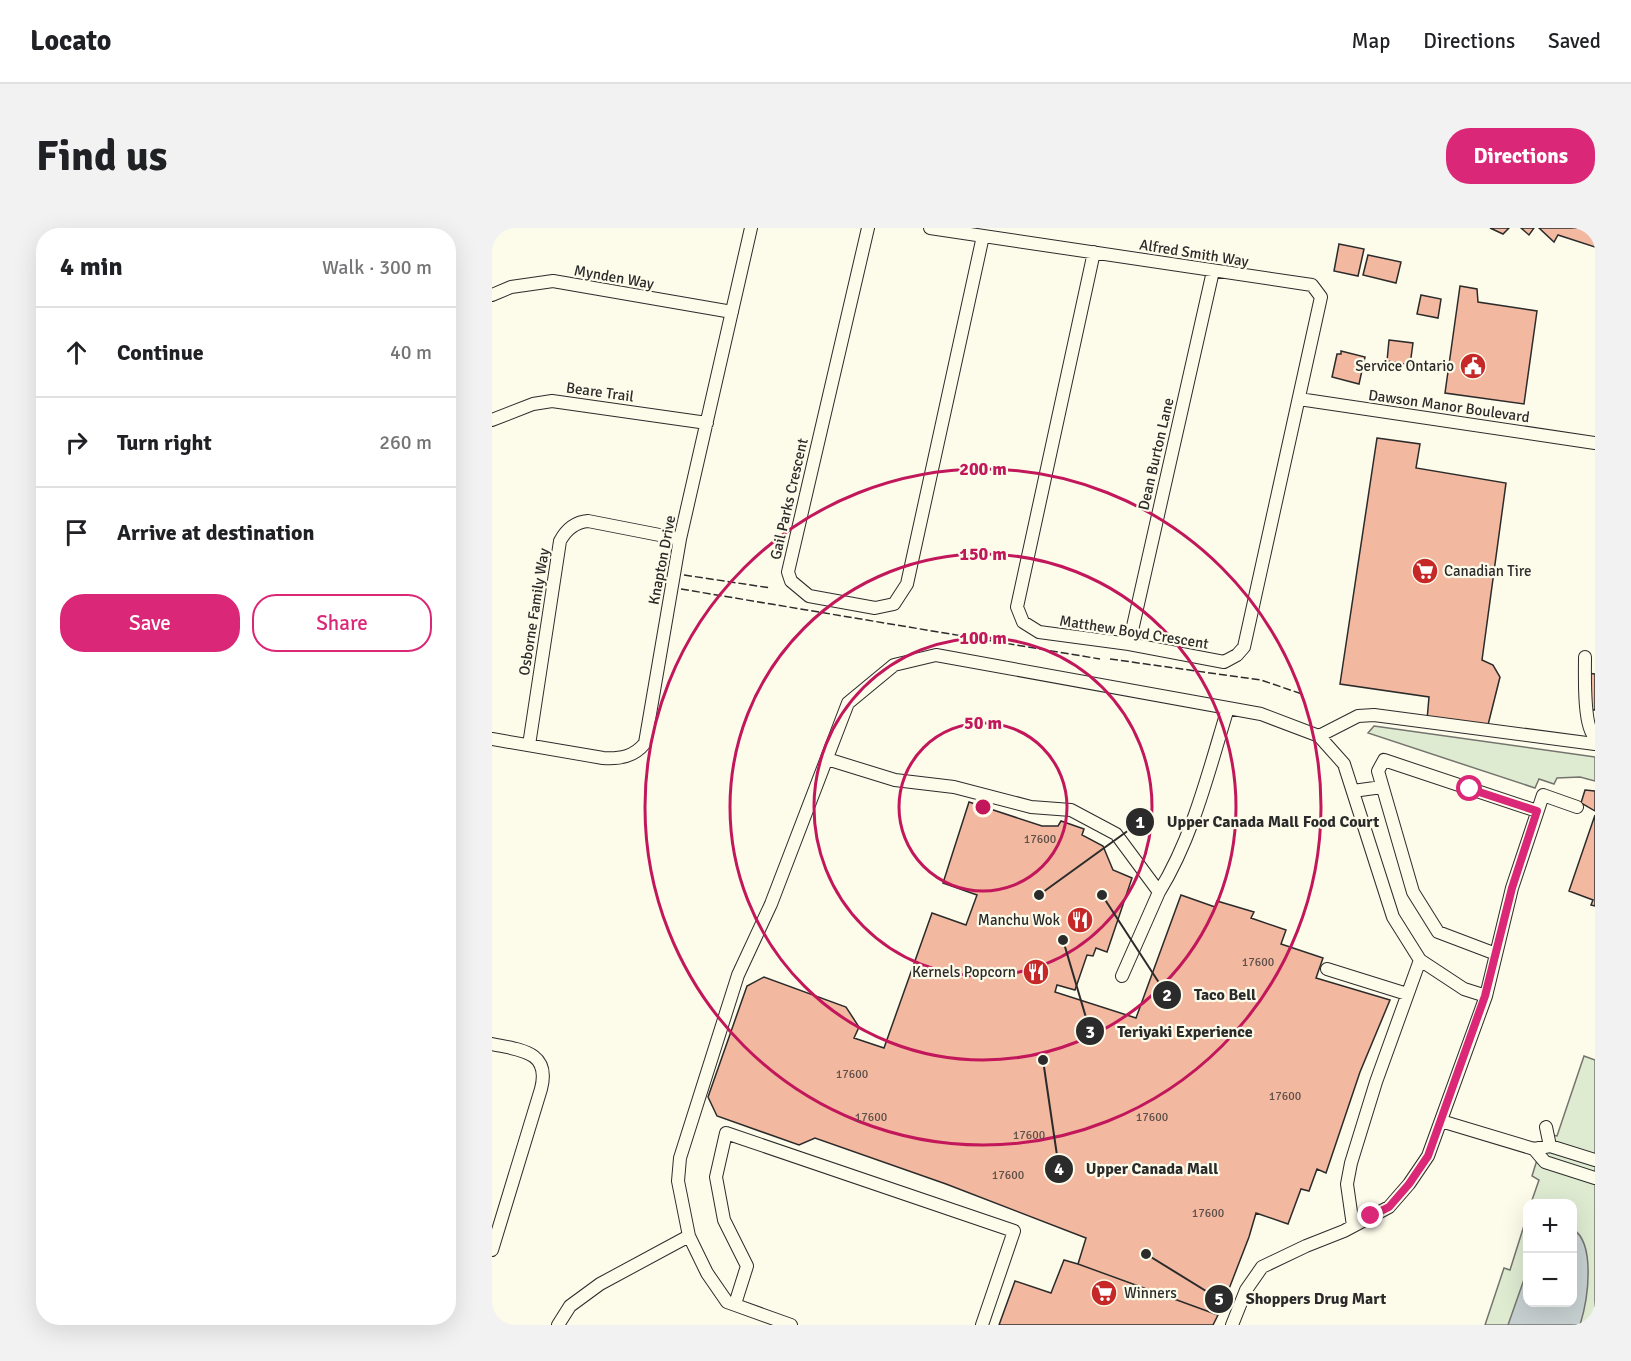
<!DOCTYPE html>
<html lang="en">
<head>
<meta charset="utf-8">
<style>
  :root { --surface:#fff; --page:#f2f2f2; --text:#202124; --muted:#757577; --line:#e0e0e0; --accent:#db2777 }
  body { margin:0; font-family:Signika,sans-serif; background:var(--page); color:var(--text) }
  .controls { position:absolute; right:18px; bottom:18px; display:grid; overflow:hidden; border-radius:12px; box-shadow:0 6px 24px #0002 }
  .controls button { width:54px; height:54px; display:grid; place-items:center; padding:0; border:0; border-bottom:2px solid var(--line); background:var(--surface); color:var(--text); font:30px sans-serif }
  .stop { position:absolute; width:18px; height:18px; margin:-14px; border:4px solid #db2777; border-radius:50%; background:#fff }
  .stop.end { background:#db2777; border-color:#fff; box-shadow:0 2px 6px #0008 }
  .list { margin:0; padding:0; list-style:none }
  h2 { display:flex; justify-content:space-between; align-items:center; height:78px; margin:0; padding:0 24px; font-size:26px }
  h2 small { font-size:20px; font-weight:400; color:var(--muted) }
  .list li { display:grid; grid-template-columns:39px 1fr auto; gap:18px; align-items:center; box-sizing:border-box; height:90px; padding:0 24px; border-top:2px solid var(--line) }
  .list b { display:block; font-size:22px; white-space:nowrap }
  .list em { font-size:20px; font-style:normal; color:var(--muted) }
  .actions { display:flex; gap:12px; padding:18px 24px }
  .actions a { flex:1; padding:14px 0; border:2px solid var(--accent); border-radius:24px; text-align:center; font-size:21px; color:var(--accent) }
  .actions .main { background:var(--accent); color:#fff }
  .icon { flex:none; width:33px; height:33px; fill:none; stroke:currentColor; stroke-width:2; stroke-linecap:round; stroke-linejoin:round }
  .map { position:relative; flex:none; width:1103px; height:1097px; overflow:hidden; border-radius:24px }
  header { display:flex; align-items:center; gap:36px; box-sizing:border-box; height:84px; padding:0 30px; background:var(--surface); border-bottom:2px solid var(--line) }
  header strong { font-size:28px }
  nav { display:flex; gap:33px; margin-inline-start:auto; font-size:21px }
  .intro { display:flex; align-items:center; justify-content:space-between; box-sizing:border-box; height:144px; padding:0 36px }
  h1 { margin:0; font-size:42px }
  .button { padding:15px 27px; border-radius:24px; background:var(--accent); color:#fff; font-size:21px; font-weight:700 }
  main { display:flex; gap:36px; padding:0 36px }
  aside { flex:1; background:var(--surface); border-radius:24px; box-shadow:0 6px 24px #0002 }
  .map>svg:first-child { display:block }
  .green { fill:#deebd1; stroke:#74746e; stroke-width:1.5 }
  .water { fill:#c7d0d0; stroke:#74746e; stroke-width:1.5 }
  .building { fill:#f2b8a0; stroke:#2b2b2b; stroke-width:1.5 }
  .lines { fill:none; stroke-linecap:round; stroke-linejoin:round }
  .minor-casing { stroke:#2b2b2b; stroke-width:14 }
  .minor { stroke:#fdfbea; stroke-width:12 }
  .fence { stroke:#2b2b2b; stroke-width:1.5; stroke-dasharray:8 3; stroke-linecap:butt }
  .route { stroke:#db2777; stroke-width:8 }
  .ring { fill:none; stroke:#c2185b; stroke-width:3 }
  .labels { text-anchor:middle; stroke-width:4.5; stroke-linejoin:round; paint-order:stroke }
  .number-label { font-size:12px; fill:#5d4e48 }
  .street-label { font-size:15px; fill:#2b2b2b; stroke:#fdfbea }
  .poi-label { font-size:15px; fill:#2b2b2b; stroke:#fdfbea; text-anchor:end }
  .centre { fill:#c2185b; stroke:#fdfbea; stroke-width:3 }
  .ring-label { font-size:18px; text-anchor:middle; font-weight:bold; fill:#c2185b; stroke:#fdfbea; stroke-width:4.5; stroke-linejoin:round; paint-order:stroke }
  .leader { fill:none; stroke:#2b2b2b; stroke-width:2 }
  .callout-dot { fill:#2b2b2b; stroke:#fdfbea; stroke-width:2 }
  .mark-label { font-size:18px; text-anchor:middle; font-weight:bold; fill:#fff }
  .callout-label { font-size:16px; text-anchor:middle; font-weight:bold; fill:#2b2b2b; stroke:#fdfbea; stroke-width:4.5; stroke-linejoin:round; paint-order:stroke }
</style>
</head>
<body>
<header>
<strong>Locato</strong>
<nav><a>Map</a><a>Directions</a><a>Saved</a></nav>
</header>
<div class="intro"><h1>Find us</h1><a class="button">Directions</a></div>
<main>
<aside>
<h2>4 min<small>Walk · 300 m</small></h2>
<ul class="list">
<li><svg class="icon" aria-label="ahead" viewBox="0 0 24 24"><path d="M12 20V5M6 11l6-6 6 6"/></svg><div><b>Continue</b></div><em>40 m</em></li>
<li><svg class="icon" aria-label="right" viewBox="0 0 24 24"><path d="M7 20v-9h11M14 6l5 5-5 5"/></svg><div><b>Turn right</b></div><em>260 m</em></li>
<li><svg class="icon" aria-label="arrive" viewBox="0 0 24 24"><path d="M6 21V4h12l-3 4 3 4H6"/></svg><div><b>Arrive at destination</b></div></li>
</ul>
<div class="actions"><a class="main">Save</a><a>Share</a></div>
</aside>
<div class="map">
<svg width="1103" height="1097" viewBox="0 0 1103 1097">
  <rect width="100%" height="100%" fill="#fdfbea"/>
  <path class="green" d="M882 498 1103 529V553L1088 549 1065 550 1062 556 1047 551 1043 560 876 505Z
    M1092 828 1103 832V1097H993L1012 1040 1018 1042 1035 988 1036 1074H1080V976L1039 975 1047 952 1040 948 1053 906 1065 908Z"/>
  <path class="water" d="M1081 1001C1103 1015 1097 1068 1088 1097H1016L1035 1043 1036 1074H1080Z"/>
  <path class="building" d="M998 0H1017L1011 6Z
    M1029 0H1042L1037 7Z
    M1047 0H1103V19L1066 7 1062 14Z
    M847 16 872 21 866 48 842 43Z
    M876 27 909 34 904 55 871 47Z
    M968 58 985 61 986 74 1045 83 1032 176 953 165Z
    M929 67 949 71 946 90 925 86Z
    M897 112 921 115 918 137 895 133Z
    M849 123 873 129 867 156 840 149 845 126H849Z
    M885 210 928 216 924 240 1014 255 990 432 1001 437 1008 449 995 501 935 492 937 469 848 456Z
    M1095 445 1103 446V482L1091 481Z
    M1093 562 1103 563V583L1089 575Z
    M477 574 550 598H566L569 593 592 601 590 607 611 618 621 642 640 650 615 724 604 720 601 728 595 727 583 762 565 757 563 764 644 790 689 667 723 679 725 673 762 684 759 690 794 702 789 716 831 730 824 750 898 772 868 844 834 945 825 941 817 963 809 961 796 996 764 985 757 1009 730 1079 721 1097H507L523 1053 559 1065 572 1032 586 1036 594 1010 454 956 323 910 307 917 225 888 216 869 255 758 272 749 354 779 367 799 362 810 392 820 440 685 474 697 485 667 451 655Z
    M1103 587V678L1099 677 1101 672 1077 663Z
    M572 1032 586 1036 726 1087 721 1097H507L523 1053 559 1065Z"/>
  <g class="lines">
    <defs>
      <path id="minor" d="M376 0 296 344 299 353 317 368 383 380 402 376 415 356 491 8
        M438 0 820 57 829 69 752 419 745 427 732 434 637 416 547 404 531 394 525 379 602 24
        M0 67 19 59 61 53 240 84
        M807 171 1103 215
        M0 192 41 176 60 173 215 195
        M637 416 721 43
        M1093 429C1093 446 1091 499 1103 509
        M827 508 866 488 882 487 1103 516
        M0 511 111 530C128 531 142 529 153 515L188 311 259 0
        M37 517 68 313C74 302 83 294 96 293L188 311
        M335 531 403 552 462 559 539 579 579 582 624 606 667 664C701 609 717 542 736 480
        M861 563 890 559
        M1004 726 946 704 921 664 886 543 892 532 1045 583
        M835 741 915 766
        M630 748 667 664
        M0 816C28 822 59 823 49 861L0 1022
        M949 893 1042 921 1058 918 1103 932
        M1054 899 1058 918
        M1042 921 1053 934 1103 950
        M861 998 855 956 859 935 884 854 928 732
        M243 1076 255 1038 232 992 224 949 234 905 522 1003 490 1097
        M66 1097 78 1078 108 1056 197 1008
        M299 1097 235 1074 215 1045 197 1008 186 953 188 930 246 747 279 676 356 475 402 437 444 427 769 486 827 508 852 536 901 689 928 732 972 761 994 768
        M740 1097 754 1062 770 1039 814 1018 852 1003 897 979 917 956 936 928 994 768 1020 660 1051 567 1085 579"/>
    </defs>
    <use href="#minor" class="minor-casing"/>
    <use href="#minor" class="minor"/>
    <path class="fence" d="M192 347 279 360
      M189 361 608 431
      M618 431 769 452 810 466"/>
  </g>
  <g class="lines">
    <path class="route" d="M879 988 897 979 917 956 936 928 993 768 1020 660 1045 583 978 561"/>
  </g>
  <g class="ring">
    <circle cx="491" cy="579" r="84"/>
    <circle cx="491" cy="579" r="169"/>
    <circle cx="491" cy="579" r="253"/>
    <circle cx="491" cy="579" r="338"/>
  </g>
  <defs>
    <symbol id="civic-disc" viewBox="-11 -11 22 22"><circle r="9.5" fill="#c62828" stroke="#fdfbea"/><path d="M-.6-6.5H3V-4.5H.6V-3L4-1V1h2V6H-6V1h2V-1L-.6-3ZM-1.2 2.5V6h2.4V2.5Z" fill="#fff"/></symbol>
    <symbol id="supermarket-disc" viewBox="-11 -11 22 22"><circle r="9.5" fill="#c62828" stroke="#fdfbea"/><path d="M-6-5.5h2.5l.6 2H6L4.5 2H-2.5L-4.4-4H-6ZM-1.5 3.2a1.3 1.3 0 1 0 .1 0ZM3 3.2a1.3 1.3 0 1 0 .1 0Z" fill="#fff"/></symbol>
    <symbol id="restaurant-disc" viewBox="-11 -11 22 22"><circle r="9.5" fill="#c62828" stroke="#fdfbea"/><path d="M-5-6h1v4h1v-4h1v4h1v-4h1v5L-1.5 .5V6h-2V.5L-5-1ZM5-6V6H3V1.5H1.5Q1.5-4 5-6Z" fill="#fff"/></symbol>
  </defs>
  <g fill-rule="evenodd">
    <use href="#civic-disc" x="966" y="123" width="30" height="30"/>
    <use href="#supermarket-disc" x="918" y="328" width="30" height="30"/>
    <use href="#restaurant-disc" x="573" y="677" width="30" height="30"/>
    <use href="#restaurant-disc" x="529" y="729" width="30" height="30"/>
    <use href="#supermarket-disc" x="597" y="1050" width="30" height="30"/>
  </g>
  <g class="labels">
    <g class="number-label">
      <text x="548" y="615">17600</text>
      <text x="766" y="738">17600</text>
      <text x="360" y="850">17600</text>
      <text x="793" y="872">17600</text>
      <text x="379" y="893">17600</text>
      <text x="660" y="893">17600</text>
      <text x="537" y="911">17600</text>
      <text x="516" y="951">17600</text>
      <text x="716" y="989">17600</text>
    </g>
    <g class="street-label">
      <text transform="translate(702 25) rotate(9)" y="5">Alfred Smith Way</text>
      <text transform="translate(122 49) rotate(10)" y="5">Mynden Way</text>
      <text transform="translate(108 164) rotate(8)" y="5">Beare Trail</text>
      <text transform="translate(957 178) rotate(8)" y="5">Dawson Manor Boulevard</text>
      <text transform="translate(664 226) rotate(-77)" y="5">Dean Burton Lane</text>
      <text transform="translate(297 271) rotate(-77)" y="5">Gail Parks Crescent</text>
      <text transform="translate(170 332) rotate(-79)" y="5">Knapton Drive</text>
      <text transform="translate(42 384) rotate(-81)" y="5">Osborne Family Way</text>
      <text transform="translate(642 404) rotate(9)" y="5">Matthew Boyd Crescent</text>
    </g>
    <g class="poi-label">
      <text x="962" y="143">Service Ontario</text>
      <text x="952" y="348" text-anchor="start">Canadian Tire</text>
      <text x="568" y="697">Manchu Wok</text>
      <text x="524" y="749">Kernels Popcorn</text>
      <text x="632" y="1070" text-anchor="start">Winners</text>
    </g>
  </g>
  <circle cx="491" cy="579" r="9" class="centre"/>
  <g class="ring-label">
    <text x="491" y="247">200 m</text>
    <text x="491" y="332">150 m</text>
    <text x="491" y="416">100 m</text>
    <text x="491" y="501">50 m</text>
  </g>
  <path class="leader" d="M547 667L648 594M610 667L675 767M571 712L598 803M551 832L567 941M654 1026L727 1071"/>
  <g class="callout-dot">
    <circle cx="547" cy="667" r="6"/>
    <circle cx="610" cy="667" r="6"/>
    <circle cx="571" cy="712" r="6"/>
    <circle cx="551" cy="832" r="6"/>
    <circle cx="654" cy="1026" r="6"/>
    <circle cx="648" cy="594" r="15"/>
    <circle cx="675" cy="767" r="15"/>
    <circle cx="598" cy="803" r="15"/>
    <circle cx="567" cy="941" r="15"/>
    <circle cx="727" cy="1071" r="15"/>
  </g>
  <g class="mark-label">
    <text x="648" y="600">1</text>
    <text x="675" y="773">2</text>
    <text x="598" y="810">3</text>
    <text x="567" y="947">4</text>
    <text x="727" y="1077">5</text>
  </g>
  <g class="callout-label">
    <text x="781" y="599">Upper Canada Mall Food Court</text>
    <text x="733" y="772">Taco Bell</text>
    <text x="693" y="809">Teriyaki Experience</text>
    <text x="660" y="946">Upper Canada Mall</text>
    <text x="824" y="1076">Shoppers Drug Mart</text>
  </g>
</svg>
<div class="controls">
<button>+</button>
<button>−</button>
</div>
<div class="stop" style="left:978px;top:561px"></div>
<div class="stop end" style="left:879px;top:988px"></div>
</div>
</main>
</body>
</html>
